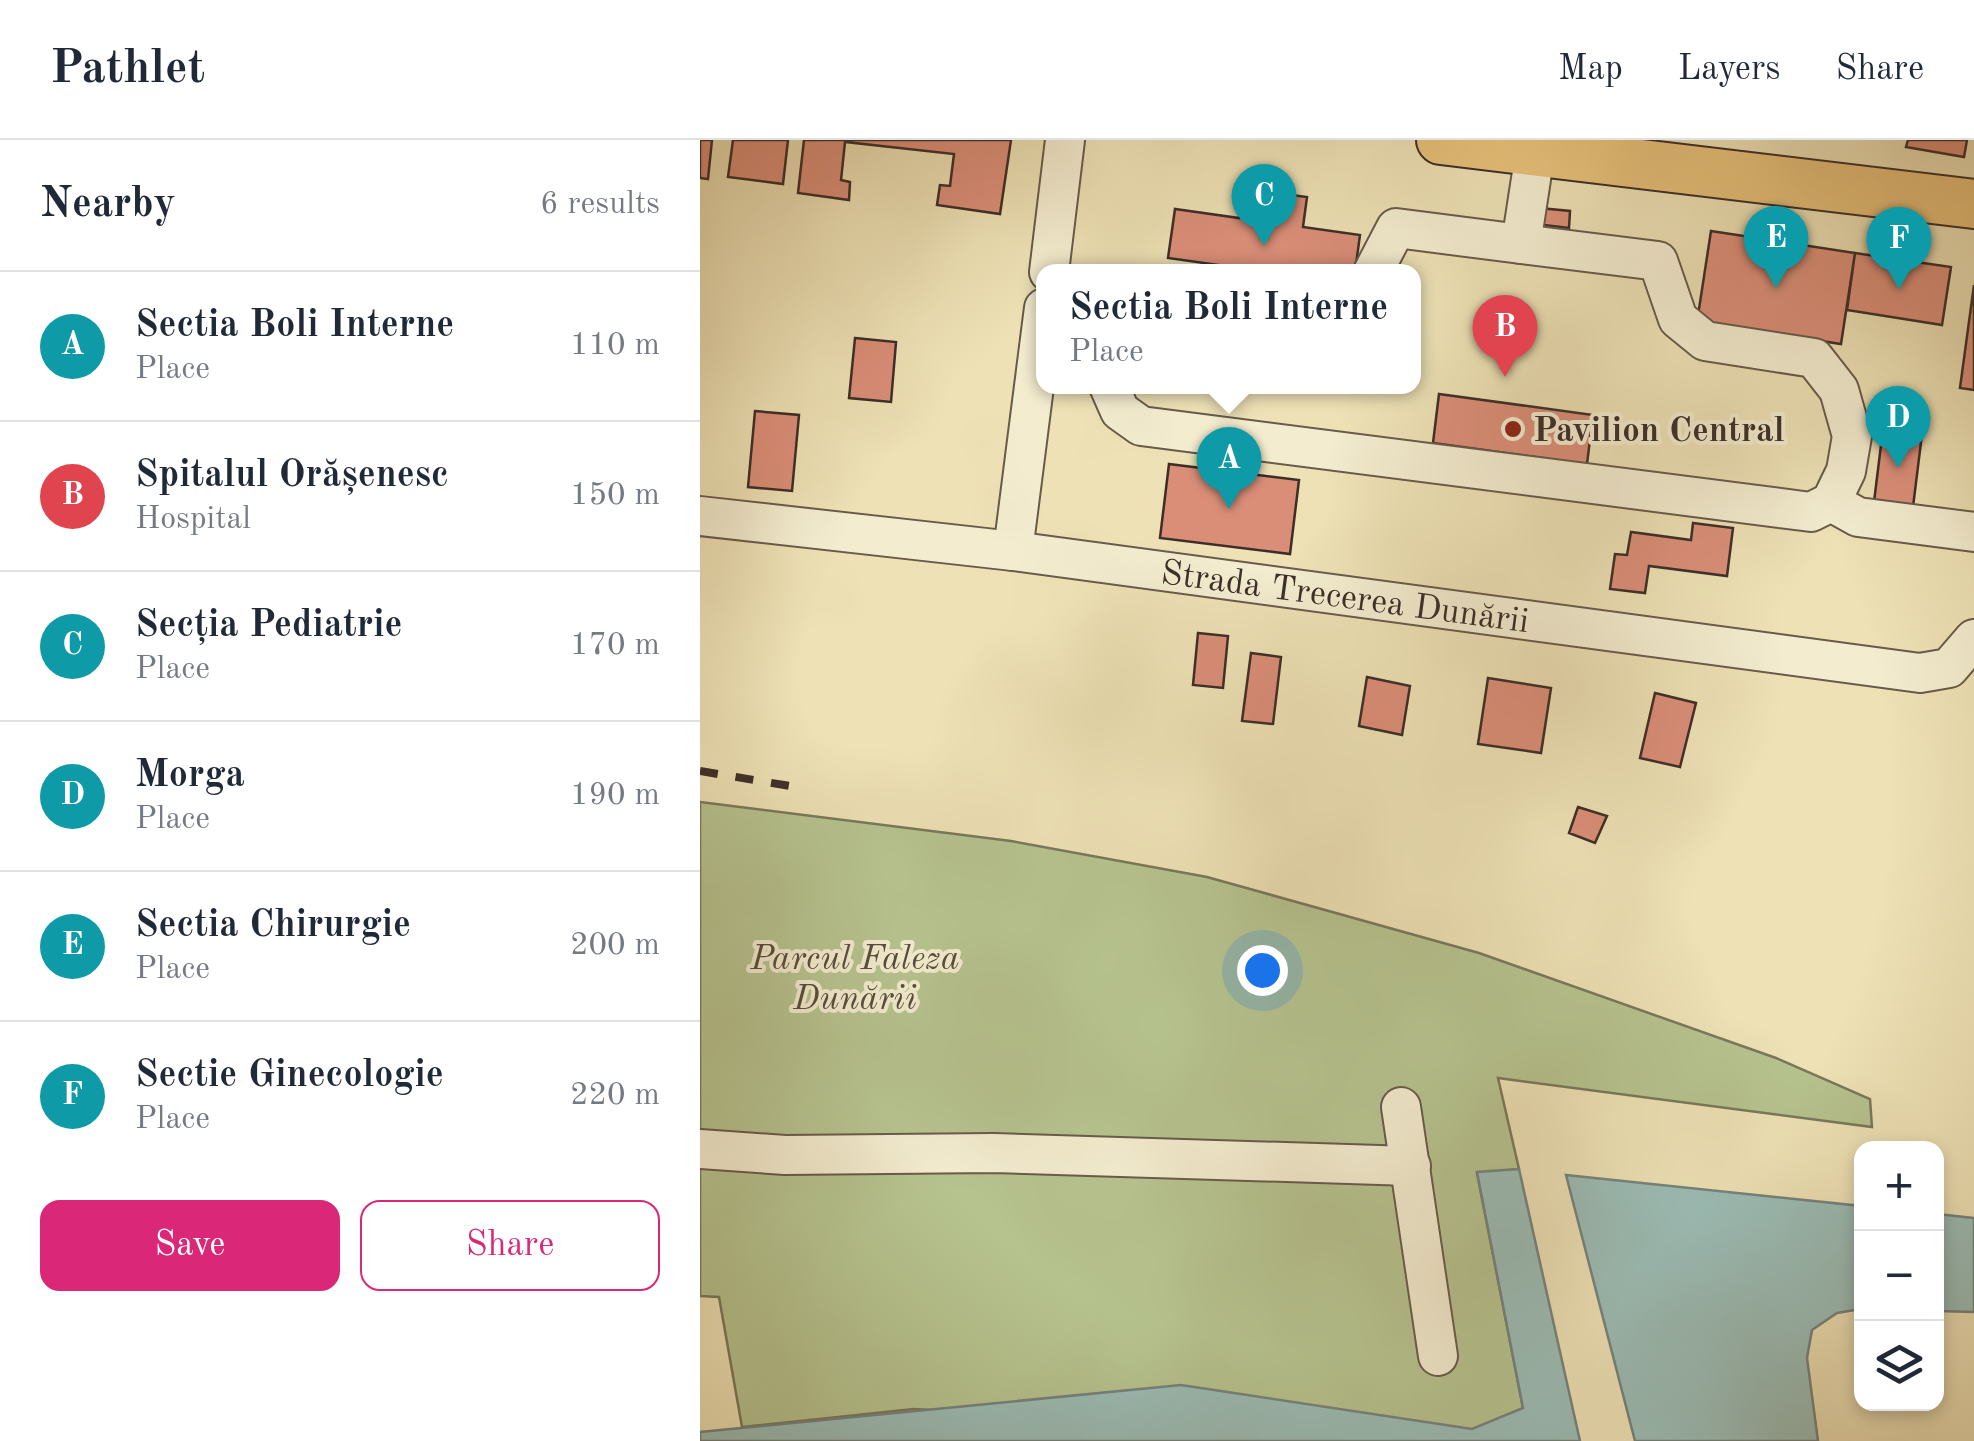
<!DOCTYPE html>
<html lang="en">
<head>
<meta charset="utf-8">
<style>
  :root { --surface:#fff; --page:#f2f2f3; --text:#1f2937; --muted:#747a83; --line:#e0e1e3; --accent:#db2777 }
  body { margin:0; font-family:"Old Standard TT",serif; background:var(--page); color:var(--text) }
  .controls { position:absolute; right:30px; bottom:30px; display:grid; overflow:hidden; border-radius:20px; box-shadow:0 5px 15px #0003 }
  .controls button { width:90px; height:90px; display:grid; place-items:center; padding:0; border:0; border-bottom:2px solid var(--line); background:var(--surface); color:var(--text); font:50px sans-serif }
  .you { position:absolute; left:562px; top:830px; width:35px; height:35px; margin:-25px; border:8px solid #fff; border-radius:50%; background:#1a73e8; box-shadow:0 0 0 15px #1a73e833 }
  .badge { display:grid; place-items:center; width:65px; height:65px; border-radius:50%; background:var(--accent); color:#fff; font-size:32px; font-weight:700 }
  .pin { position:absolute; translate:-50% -82px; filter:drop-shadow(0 2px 5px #0008) }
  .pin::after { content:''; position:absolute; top:52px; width:35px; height:30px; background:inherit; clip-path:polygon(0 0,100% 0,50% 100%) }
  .popup { position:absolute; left:336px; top:124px; width:385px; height:130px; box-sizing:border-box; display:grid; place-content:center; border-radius:20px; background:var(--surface); filter:drop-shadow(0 2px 8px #0005); font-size:32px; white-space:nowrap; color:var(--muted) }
  .popup b { font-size:38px; color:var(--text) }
  .popup::after { content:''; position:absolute; left:50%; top:100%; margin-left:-20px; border:20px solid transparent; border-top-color:var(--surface) }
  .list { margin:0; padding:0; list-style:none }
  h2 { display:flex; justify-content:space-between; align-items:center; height:130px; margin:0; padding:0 40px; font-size:42px }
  h2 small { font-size:32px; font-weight:400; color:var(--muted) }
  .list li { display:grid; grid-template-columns:65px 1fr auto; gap:30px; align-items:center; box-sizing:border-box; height:150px; padding:0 40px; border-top:2px solid var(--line) }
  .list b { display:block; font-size:38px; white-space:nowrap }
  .list p { margin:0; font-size:32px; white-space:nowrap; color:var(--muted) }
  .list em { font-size:32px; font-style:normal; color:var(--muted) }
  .actions { display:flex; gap:20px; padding:30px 40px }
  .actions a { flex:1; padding:22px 0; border:2px solid var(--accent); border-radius:20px; text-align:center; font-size:35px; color:var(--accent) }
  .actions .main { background:var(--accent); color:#fff }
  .icon { flex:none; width:55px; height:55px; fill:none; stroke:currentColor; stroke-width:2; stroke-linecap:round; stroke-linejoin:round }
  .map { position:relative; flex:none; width:1274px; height:1301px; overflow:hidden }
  header { display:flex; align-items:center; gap:60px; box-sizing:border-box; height:140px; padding:0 50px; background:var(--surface); border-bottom:2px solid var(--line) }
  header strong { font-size:48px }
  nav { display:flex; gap:55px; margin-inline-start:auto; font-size:35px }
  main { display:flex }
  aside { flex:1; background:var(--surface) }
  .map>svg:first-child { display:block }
  .green { fill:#b6c38f; stroke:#79785c; stroke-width:2.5 }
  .water { fill:#9bbcb5; stroke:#75837d; stroke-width:2.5 }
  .building { fill:#da8e78; stroke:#3c2e28; stroke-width:2.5 }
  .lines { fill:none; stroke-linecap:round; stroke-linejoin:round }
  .minor-casing { stroke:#685b4b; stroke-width:42 }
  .major-casing { stroke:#3c2e28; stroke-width:52 }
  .minor { stroke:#f3eccf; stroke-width:38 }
  .major { stroke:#e6c07a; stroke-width:48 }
  .rail { stroke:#3c2e28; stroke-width:8; stroke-dasharray:18 18; stroke-linecap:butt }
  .poi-dot { fill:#8f2418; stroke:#f3eccf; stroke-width:4 }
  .labels { text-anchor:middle; stroke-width:8; stroke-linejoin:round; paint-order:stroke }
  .poi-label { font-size:35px; font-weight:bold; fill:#3c2e28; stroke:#f3eccf; text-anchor:start }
  .street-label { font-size:35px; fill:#3c2e28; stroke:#f3eccf }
  .park-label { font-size:35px; font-style:italic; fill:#544c3d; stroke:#f3eccf }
</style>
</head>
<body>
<header>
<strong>Pathlet</strong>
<nav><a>Map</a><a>Layers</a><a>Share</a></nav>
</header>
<main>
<aside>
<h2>Nearby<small>6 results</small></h2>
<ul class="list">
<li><span class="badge" style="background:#0f9aa8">A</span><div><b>Sectia Boli Interne</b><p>Place</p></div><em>110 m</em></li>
<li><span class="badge" style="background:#e0444e">B</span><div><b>Spitalul Orășenesc</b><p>Hospital</p></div><em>150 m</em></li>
<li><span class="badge" style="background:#0f9aa8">C</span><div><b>Secția Pediatrie</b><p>Place</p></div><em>170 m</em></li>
<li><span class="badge" style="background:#0f9aa8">D</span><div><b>Morga</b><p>Place</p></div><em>190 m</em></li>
<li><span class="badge" style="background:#0f9aa8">E</span><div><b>Sectia Chirurgie</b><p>Place</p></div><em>200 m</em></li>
<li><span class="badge" style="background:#0f9aa8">F</span><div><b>Sectie Ginecologie</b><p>Place</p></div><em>220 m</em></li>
</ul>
<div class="actions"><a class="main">Save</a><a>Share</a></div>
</aside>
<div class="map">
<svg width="1274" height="1301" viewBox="0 0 1274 1301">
  <rect width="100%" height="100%" fill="#ede1b5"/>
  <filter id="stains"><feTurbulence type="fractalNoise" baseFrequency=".002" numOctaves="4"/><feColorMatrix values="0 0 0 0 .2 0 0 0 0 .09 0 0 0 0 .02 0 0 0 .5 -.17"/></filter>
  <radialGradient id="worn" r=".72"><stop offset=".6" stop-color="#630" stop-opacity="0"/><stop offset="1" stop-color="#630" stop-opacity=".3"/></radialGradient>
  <path class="green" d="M0 662 311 701 507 737 779 813 1076 918 1170 959 1172 987 798 938 819 1029 777 1033 823 1268 765 1301 214 1269 42 1287 19 1157 0 1156Z"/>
  <path class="water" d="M819 1029 880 1301H0V1292L481 1245 772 1289 823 1268 777 1032Z
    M866 1035 1161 1066V1169L1137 1173 1112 1190 1107 1218 1118 1301H935Z
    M1237 1074 1274 1078V1172L1237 1171Z"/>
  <path class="building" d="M0 0H12L8 39 0 38Z
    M33 0H88L83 44 28 37Z
    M104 0H311L300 74 237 65 240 45 250 46 254 14 145 2 141 40 150 42 149 60 98 53Z
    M1208 0H1267L1264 17 1206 7Z
    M543 49 607 57 603 87 660 95 655 132H568L468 118 475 69 539 78Z
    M829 67 870 71 869 88 827 83Z
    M1011 91 1155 113 1141 204 997 182Z
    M1155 113 1251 127 1242 185 1147 170Z
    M1274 145V250L1260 248Z
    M155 198 196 202 191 262 149 258Z
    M739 254 893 275 887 324 733 303Z
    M55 271 99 275 92 351 48 347Z
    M1184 281 1223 286 1212 375 1173 370Z
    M469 324 599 340 590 414 460 398Z
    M993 383 1033 388 1027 436 949 426 945 453 910 449 915 414 927 415 931 392 991 400Z
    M498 493 528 496 523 548 493 545Z
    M551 513 581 517 573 584 542 581Z
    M667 537 710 546 702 595 659 586Z
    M788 538 851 548 841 613 778 604Z
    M955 553 996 563 980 627 940 618Z
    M878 667 907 676 895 703 869 693Z"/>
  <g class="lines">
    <defs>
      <g id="minor">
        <path d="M349 132 365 0"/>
        <path d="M673 132 696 88 821 104 837 0"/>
        <path d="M409 246 420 271 441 286 1111 372 1131 362 1146 331 1152 296 1139 250 1114 218 1005 201 978 179 958 121 821 104"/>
        <path d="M1131 362 1158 377 1274 392"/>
        <path id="s1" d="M0 376 313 411 1220 533 1249 528 1274 499"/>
        <path d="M313 411 344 168"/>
        <path d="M701 967 738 1216"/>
        <path d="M0 1009 85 1015 294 1013 711 1026"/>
      </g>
      <path id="major" d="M741 0 1274 64"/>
    </defs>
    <use href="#minor" class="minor-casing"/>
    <use href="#major" class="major-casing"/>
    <use href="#minor" class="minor"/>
    <use href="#major" class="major"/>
    <path class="rail" d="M0 631 102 648"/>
  </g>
  <circle class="poi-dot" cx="813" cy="289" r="10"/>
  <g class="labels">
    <g class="poi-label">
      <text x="833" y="301">Pavilion Central</text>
    </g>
    <g class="street-label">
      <text dy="12" stroke="none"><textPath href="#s1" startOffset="650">Strada Trecerea Dunării</textPath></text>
    </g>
    <g class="park-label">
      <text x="155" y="829">Parcul Faleza<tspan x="155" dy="40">Dunării</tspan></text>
    </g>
  </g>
  <rect width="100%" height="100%" filter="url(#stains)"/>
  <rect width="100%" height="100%" fill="url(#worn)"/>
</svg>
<div class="controls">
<button>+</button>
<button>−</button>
<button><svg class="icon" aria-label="layers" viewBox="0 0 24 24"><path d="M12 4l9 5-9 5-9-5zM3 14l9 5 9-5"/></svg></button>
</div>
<div class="you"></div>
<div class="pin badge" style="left:529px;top:369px;background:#0f9aa8">A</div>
<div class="popup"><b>Sectia Boli Interne</b>Place</div>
<div class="pin badge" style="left:805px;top:237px;background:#e0444e">B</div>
<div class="pin badge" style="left:564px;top:106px;background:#0f9aa8">C</div>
<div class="pin badge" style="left:1198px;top:328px;background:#0f9aa8">D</div>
<div class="pin badge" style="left:1076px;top:148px;background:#0f9aa8">E</div>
<div class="pin badge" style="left:1199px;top:149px;background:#0f9aa8">F</div>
</div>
</main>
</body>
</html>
